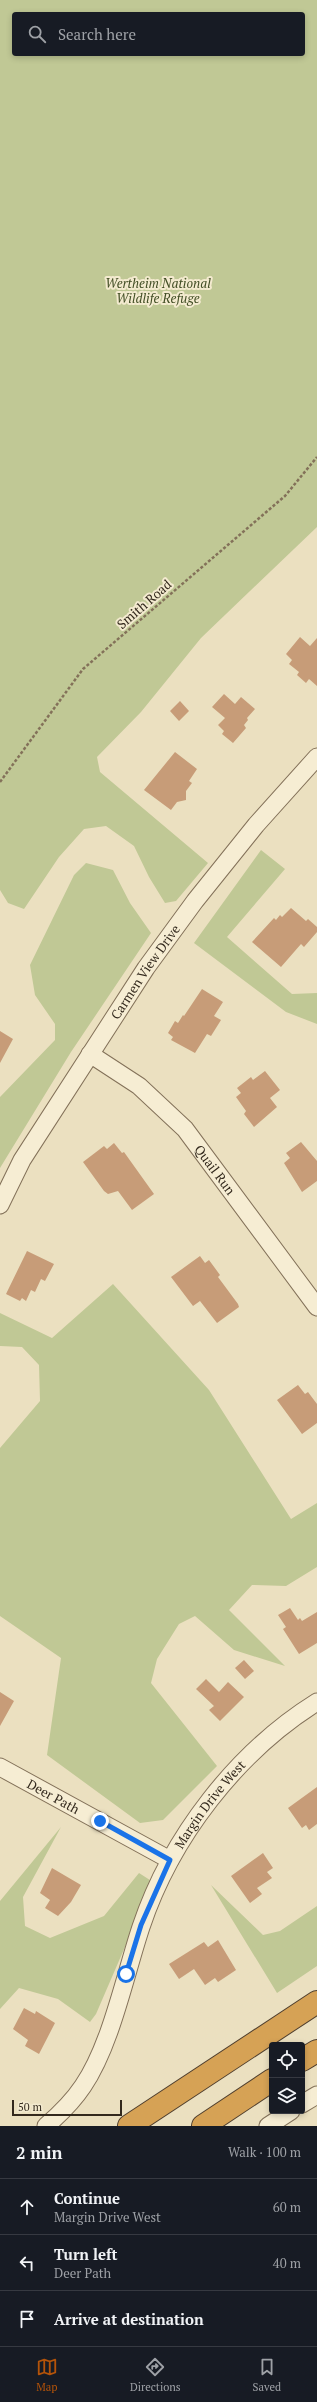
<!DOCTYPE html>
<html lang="en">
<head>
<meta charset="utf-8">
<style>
  :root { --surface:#171b24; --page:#242831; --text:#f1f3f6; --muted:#9ea1a6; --line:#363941; --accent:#b45309 }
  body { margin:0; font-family:"PT Serif",serif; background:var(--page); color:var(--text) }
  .controls { position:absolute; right:12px; bottom:12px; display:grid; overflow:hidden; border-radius:4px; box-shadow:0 2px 6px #0003 }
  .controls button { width:36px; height:36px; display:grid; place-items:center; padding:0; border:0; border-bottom:1px solid var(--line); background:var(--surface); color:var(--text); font:20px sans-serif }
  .scale { position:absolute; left:12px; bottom:10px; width:110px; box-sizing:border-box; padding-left:4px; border:2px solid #33291d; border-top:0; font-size:11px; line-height:14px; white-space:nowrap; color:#33291d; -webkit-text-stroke:3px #f3eacf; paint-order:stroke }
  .stop { position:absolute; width:12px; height:12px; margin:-9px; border:3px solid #1a73e8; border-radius:50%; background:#fff }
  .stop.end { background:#1a73e8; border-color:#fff; box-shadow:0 1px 4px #0008 }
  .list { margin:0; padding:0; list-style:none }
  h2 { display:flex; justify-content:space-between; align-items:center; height:52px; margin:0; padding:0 16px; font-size:17px }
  h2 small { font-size:13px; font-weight:400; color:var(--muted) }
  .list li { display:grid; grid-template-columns:26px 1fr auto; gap:12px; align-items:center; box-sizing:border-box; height:56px; padding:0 16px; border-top:1px solid var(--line) }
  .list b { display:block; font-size:15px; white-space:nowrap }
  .list p { margin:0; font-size:13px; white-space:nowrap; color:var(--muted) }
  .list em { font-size:13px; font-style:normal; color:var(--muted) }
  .icon { flex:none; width:22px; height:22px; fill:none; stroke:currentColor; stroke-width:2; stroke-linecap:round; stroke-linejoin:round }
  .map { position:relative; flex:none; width:317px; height:2126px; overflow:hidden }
  .search { position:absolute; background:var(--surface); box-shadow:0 2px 6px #0003; left:12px; right:12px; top:12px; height:44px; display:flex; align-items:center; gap:10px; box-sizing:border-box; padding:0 14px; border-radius:4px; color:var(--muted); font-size:15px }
  .sheet { height:220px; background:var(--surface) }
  nav { display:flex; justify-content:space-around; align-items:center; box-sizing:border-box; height:56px; border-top:1px solid var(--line); background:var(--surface); font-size:11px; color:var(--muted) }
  nav a { display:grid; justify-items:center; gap:2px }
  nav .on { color:var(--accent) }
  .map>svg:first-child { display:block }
  .green { fill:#c0c895; fill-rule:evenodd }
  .building { fill:#c79c78 }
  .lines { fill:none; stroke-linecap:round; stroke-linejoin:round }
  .minor-casing { stroke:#837159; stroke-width:19 }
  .highway-casing { stroke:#503f2e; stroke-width:24 }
  .path { stroke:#837159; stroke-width:2.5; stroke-dasharray:3 2; stroke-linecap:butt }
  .minor { stroke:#f6edd3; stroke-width:17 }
  .highway { stroke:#d6a255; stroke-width:22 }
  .route { stroke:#1a73e8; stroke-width:5 }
  .labels { text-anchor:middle; stroke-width:4; stroke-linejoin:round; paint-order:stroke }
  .park-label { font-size:13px; font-style:italic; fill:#424e25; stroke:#f3eacf }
  .street-label { font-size:13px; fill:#33291d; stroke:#f3eacf }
</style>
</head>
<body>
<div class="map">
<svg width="317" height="2126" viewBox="0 0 317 2126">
  <rect width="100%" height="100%" fill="#ebe0c0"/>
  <path class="green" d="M0 0H317V527L201 638 141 712 97 757 100 772 208 863 176 901 165 903 149 877 134 846 106 826 84 829 59 857 24 909 8 903 0 890ZM14 14H303V54H14Z
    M261 850 285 869 227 937 292 994 317 993V1024L286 1012 194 943Z
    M86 863 113 870 130 903 151 933 71 1052 0 1168V1097L55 1040V1024L35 995 30 965 74 875Z
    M113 1284 209 1390 291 1519 317 1503V1567L286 1586 252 1585 229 1610 285 1666 234 1650 195 1616 179 1624 157 1659 151 1683 217 1766 163 1820 140 1823 47 1755 61 1658 0 1616V1448L40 1401 39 1365 22 1347 0 1346V1313L52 1338Z
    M61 1827 23 1897 25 1926 50 1938 104 1916 139 1873 153 1882 96 2014 90 2022 58 1999 19 1988 0 2009V1901Z
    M211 1885 263 1935 280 1931 317 1906V1966L277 1993Z"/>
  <path class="building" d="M300 637 310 646 317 638V686L309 679 306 683 297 675 299 672 289 664 292 660 286 654Z
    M224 694 235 704 241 697 255 709 247 718 248 720 244 725 246 728 233 743 222 734 224 731 218 725 225 718 212 707Z
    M180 701 189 711 179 721 170 711Z
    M175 752 197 769 189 781 192 783 186 791V800L177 802 171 810 144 790Z
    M291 908 306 921 308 919 317 927V932L304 947 301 944 281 967 252 942 274 918 276 920 280 915 282 917Z
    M202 989 223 1002 214 1016 221 1020 211 1036 207 1034 195 1053 171 1040 173 1037 168 1033 175 1021 178 1023 183 1015 184 1016Z
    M0 1031 13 1039 0 1063Z
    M265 1071 280 1090 270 1098 277 1107 254 1127 244 1114 246 1111 236 1097 241 1093 237 1088 251 1077 253 1080Z
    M301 1142 317 1161V1181L302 1192 284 1163 290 1158 286 1153Z
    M114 1143 122 1153 124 1152 154 1194 132 1210 118 1191 108 1194 104 1191 83 1162 104 1146 107 1149Z
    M27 1251 54 1264 45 1281 41 1279 35 1292 31 1290 26 1301 22 1298 20 1301 6 1294Z
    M200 1256 205 1263 209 1260 220 1275 218 1277 238 1304 239 1307 217 1323 200 1301 193 1306 171 1277Z
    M298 1385 305 1394 308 1392 317 1404V1423L302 1434 277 1400Z
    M290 1608 298 1620 300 1618 302 1621 317 1612V1643L299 1654 283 1629 286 1627 278 1615Z
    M244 1660 254 1671 245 1679 235 1668Z
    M206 1679 219 1692 228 1682 244 1697 220 1721 209 1710 214 1706 196 1689Z
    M0 1692 14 1701 0 1726Z
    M317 1787V1824L309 1830 306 1825 302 1828 288 1808Z
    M263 1853 273 1868 267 1872 272 1878 257 1888 262 1894 250 1903 231 1876Z
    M52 1868 81 1885 71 1902 58 1916 45 1908 50 1900 40 1893Z
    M218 1940 236 1970 218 1982 215 1978 205 1985 194 1969 179 1979 169 1964 204 1942 208 1947Z
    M24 2008 35 2014 36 2011 55 2023 39 2054 25 2046 28 2040 13 2029Z"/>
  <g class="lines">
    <defs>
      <g id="minor">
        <path id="s1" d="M90 1054 139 1086 185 1129 317 1307"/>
        <path id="s2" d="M0 1205 22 1160 146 968 195 901 256 825 317 757"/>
        <path id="s3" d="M0 1767 170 1860"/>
        <path d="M302 2104 317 2095"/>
        <path id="s4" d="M46 2126C60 2114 73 2101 83 2086 111 2045 125 1975 141 1927 171 1837 237 1752 317 1702"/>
        <path d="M268 2126 291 2111"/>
      </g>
      <path id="highway" d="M302 2060 317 2051
        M129 2126 317 2002
        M203 2126 272 2080"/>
    </defs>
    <use href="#minor" class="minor-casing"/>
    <use href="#highway" class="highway-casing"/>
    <path class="path" d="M0 782 83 669 285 496 317 457"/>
    <use href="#minor" class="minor"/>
    <use href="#highway" class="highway"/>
  </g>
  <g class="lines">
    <path class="route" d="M100 1821 170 1860 141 1925 126 1974"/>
  </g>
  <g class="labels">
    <g class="park-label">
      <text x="158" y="288">Wertheim National<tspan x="158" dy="15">Wildlife Refuge</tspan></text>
    </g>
    <g class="street-label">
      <text transform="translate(144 604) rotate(-41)" y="5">Smith Road</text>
      <text dy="5" stroke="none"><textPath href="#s2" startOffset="275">Carmen View Drive</textPath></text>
      <text dy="5" stroke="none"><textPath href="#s1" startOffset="172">Quail Run</textPath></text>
      <text dy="5" stroke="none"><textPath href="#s3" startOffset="61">Deer Path</textPath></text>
      <text dy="5" stroke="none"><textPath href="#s4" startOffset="366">Margin Drive West</textPath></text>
    </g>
  </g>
</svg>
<div class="controls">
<button><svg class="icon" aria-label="locate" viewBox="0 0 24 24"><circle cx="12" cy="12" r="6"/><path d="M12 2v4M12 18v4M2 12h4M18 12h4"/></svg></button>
<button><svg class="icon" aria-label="layers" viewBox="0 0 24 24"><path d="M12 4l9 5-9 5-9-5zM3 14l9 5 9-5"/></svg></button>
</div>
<div class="scale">50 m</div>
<div class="stop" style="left:126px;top:1974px"></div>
<div class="stop end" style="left:100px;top:1821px"></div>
<div class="search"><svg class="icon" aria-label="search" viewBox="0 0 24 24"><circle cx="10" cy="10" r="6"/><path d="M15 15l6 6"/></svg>Search here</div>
</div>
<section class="sheet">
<h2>2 min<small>Walk · 100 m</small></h2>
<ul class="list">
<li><svg class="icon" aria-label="ahead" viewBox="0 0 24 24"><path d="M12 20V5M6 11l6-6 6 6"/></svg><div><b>Continue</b><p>Margin Drive West</p></div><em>60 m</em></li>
<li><svg class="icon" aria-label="left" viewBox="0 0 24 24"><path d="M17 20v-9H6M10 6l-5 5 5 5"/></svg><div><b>Turn left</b><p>Deer Path</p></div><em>40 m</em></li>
<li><svg class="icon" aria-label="arrive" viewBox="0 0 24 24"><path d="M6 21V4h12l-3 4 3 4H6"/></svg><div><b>Arrive at destination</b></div></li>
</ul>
</section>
<nav>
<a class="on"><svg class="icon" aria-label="map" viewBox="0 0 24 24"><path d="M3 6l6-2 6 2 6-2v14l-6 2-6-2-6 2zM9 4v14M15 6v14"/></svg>Map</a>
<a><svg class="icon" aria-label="directions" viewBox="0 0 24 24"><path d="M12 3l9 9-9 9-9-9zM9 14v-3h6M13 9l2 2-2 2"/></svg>Directions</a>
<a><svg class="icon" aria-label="saved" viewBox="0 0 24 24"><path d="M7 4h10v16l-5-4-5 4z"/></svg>Saved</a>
</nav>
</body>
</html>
